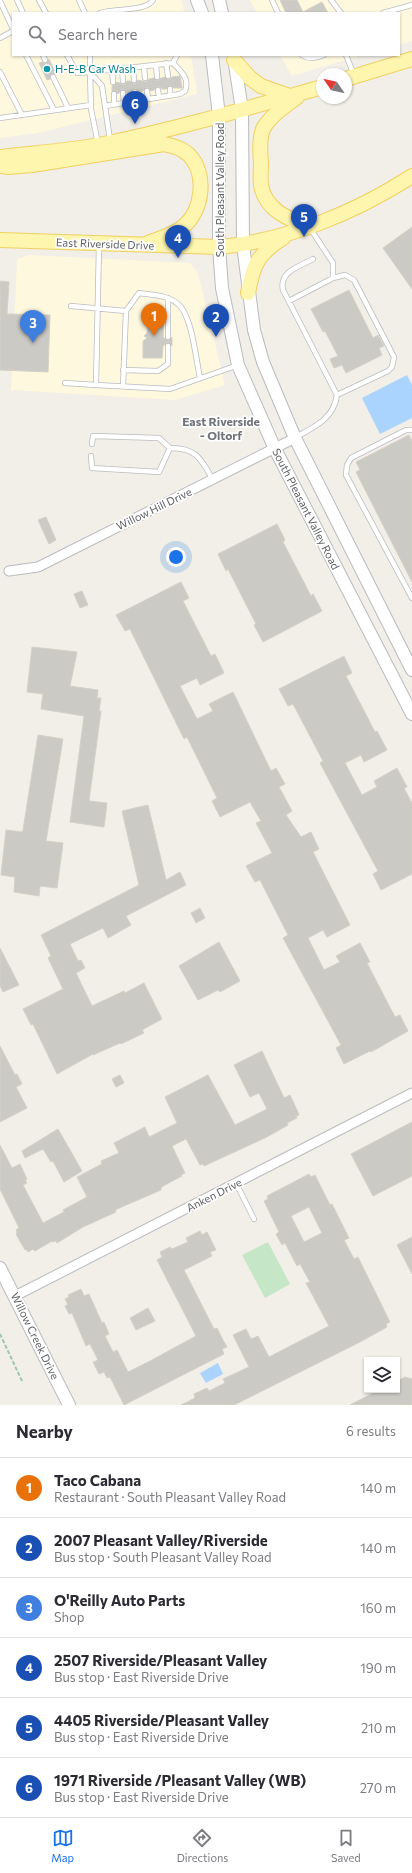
<!DOCTYPE html>
<html lang="en">
<head>
<meta charset="utf-8">
<style>
  :root { --surface:#fff; --page:#f7f7f7; --text:#2b2b33; --muted:#7c7c81; --line:#e1e1e2; --accent:#1a73e8 }
  body { margin:0; font-family:Commissioner,sans-serif; background:var(--page); color:var(--text) }
  .controls { position:absolute; right:12px; bottom:12px; display:grid; overflow:hidden; border-radius:0px; box-shadow:0 1px 3px #0004 }
  .controls button { width:36px; height:36px; display:grid; place-items:center; padding:0; border:0; border-bottom:1px solid var(--line); background:var(--surface); color:var(--text); font:20px sans-serif }
  .compass { position:absolute; left:316px; top:68px; width:36px; height:36px; border-radius:50%; background:var(--surface); box-shadow:0 1px 3px #0004; rotate:304deg }
  .you { position:absolute; left:176px; top:557px; width:14px; height:14px; margin:-10px; border:3px solid #fff; border-radius:50%; background:#1a73e8; box-shadow:0 0 0 6px #1a73e833 }
  .badge { display:grid; place-items:center; width:26px; height:26px; border-radius:50%; background:var(--accent); color:#fff; font-size:13px; font-weight:700 }
  .pin { position:absolute; translate:-50% -33px; filter:drop-shadow(0 1px 2px #0008) }
  .pin::after { content:''; position:absolute; top:21px; width:14px; height:12px; background:inherit; clip-path:polygon(0 0,100% 0,50% 100%) }
  .list { margin:0; padding:0; list-style:none }
  h2 { display:flex; justify-content:space-between; align-items:center; height:52px; margin:0; padding:0 16px; font-size:17px }
  h2 small { font-size:13px; font-weight:400; color:var(--muted) }
  .list li { display:grid; grid-template-columns:26px 1fr auto; gap:12px; align-items:center; box-sizing:border-box; height:60px; padding:0 16px; border-top:1px solid var(--line) }
  .list b { display:block; font-size:15px; white-space:nowrap }
  .list p { margin:0; font-size:13px; white-space:nowrap; color:var(--muted) }
  .list em { font-size:13px; font-style:normal; color:var(--muted) }
  .icon { flex:none; width:22px; height:22px; fill:none; stroke:currentColor; stroke-width:2; stroke-linecap:round; stroke-linejoin:round }
  .map { position:relative; flex:none; width:412px; height:1405px; overflow:hidden }
  .search { position:absolute; background:var(--surface); box-shadow:0 1px 3px #0004; left:12px; right:12px; top:12px; height:44px; display:flex; align-items:center; gap:10px; box-sizing:border-box; padding:0 14px; border-radius:0px; color:var(--muted); font-size:15px }
  .sheet { height:412px; background:var(--surface) }
  nav { display:flex; justify-content:space-around; align-items:center; box-sizing:border-box; height:56px; border-top:1px solid var(--line); background:var(--surface); font-size:11px; color:var(--muted) }
  nav a { display:grid; justify-items:center; gap:2px }
  nav .on { color:var(--accent) }
  .map>svg:first-child { display:block }
  .commercial { fill:#fef8df }
  .green { fill:#c5e7c7 }
  .water { fill:#aad4fe }
  .building { fill:#cccac4; stroke:#d5d1c6; fill-rule:evenodd }
  .lines { fill:none; stroke-linecap:round; stroke-linejoin:round }
  .lane-casing { stroke:#babcc0; stroke-width:6 }
  .street-casing { stroke:#babcc0; stroke-width:11 }
  .secondary-casing { stroke:#b9bbc0; stroke-width:14 }
  .primary-casing { stroke:#f0d061; stroke-width:16 }
  .path { stroke:#9ec8ad; stroke-width:2; stroke-dasharray:4 2; stroke-linecap:butt }
  .lane { stroke:#fff; stroke-width:4.5 }
  .street { stroke:#fff; stroke-width:9 }
  .secondary { stroke:#fff; stroke-width:12 }
  .primary { stroke:#fef6af; stroke-width:14 }
  .culture-dot { fill:#0f9aa8; stroke:#fff; stroke-width:1.5 }
  .labels { text-anchor:middle; stroke-width:3.5; stroke-linejoin:round; paint-order:stroke }
  .culture-label { font-size:11px; fill:#0d838f; stroke:#fff; text-anchor:start }
  .street-label { font-size:11px; fill:#5f6267; stroke:#fff }
  .neighbourhood-label { font-size:12px; font-weight:bold; fill:#707479; stroke:#fff }
</style>
</head>
<body>
<div class="map">
<svg width="412" height="1405" viewBox="0 0 412 1405">
  <rect width="100%" height="100%" fill="#f1efe7"/>
  <path class="commercial" d="M0 0H182L184 13H13V55H191L197 94 38 133 0 138Z
    M250 0H412V41L399 45V13H257Z
    M280 55H363L292 76Z
    M30 255 190 263 198 273 225 385 175 400 11 390 17 259Z"/>
  <path class="green" d="M268 1242 290 1284 265 1298 242 1255Z"/>
  <path class="water" d="M407 375 412 385V418L380 434 362 398Z
    M218 1363 223 1374 206 1383 200 1373Z"/>
  <path class="building" d="M280 0H297L303 12 322 2 328 13H286Z
    M49 59 56 74H51L50 79 47 80 39 63 42 62 46 64Z
    M180 76 182 88H174L170 85 166 89H162L158 86 154 90 151 91 147 87 143 91 139 92 135 88 131 92 127 93 123 89 118 94 116 91H112V86L115 85 117 82 124 85 127 81H130L135 84 138 80 146 82 149 79 154 78 158 81 161 78 165 77 168 80 172 77Z
    M412 227V289L383 248Z
    M0 281 9 282 7 314 50 315 48 372 0 370Z
    M349 290 373 338 378 335 384 346 379 348 382 355 346 373 342 365 334 368 330 359 338 356 325 331 323 332 311 309Z
    M148 315 164 316 163 337 168 341 172 337V346L168 342 163 346 162 358H143V341L147 338 144 336 147 333Z
    M409 435 412 441V582L356 472 360 470 356 462Z
    M46 517 56 540 49 544 38 520Z
    M277 524 285 540 283 542 311 596 313 594 322 611 263 642 254 625 256 624 228 569 226 571 218 554Z
    M181 582 189 598 183 601 211 656 215 654 224 673 200 685 197 678 180 686 197 719 213 711 209 704 233 692 271 771 276 768 285 784 279 787 292 811 286 815 301 837 311 832 319 849 313 852 350 925 327 937 323 930 308 938 324 970 340 962 336 956 360 943 370 962 367 963 395 1017 400 1015 408 1031 371 1052 370 1051 344 1064 336 1048 341 1045 283 938 288 935 260 880 255 882 246 866 272 853 256 823 261 821 250 802 220 817 212 801 217 798 187 737 184 739 130 629 125 631 116 615Z
    M82 591 88 605 80 608 74 594Z
    M32 647 77 652 70 686 98 690 97 698H101L99 711H101L89 801 107 803 104 827 70 822 84 716 41 709 43 694 27 692Z
    M344 656 352 673 346 676 375 732 377 731 387 750 364 762 361 755 345 763 362 795 377 787 374 781 397 768 407 787 404 788 412 803V874L381 890 373 874 378 871 320 763 323 761 293 704 288 706 279 689Z
    M38 735 63 739 46 841 63 843 57 888 40 886 39 896 14 892 15 877 1 875 6 830 22 832 23 830Z
    M148 805 166 880 180 872 186 885 126 916 131 925 108 938 103 928 70 944 78 961 81 960 85 968 76 973 92 1006 124 991 125 993 144 983 162 1019 142 1030 144 1033 121 1044 120 1043 93 1055V1054L57 1074 33 1024 31 1025 23 1009 63 989 48 958 51 956 41 935 139 885 122 811Z
    M200 908 205 918 196 923 191 913Z
    M219 942 240 981 220 992 218 990 198 1000 179 966Z
    M0 948 19 985 3 992 0 986Z
    M0 1046 15 1075 17 1074 22 1084 16 1087 27 1108 0 1122Z
    M262 1051 284 1098 290 1095 297 1110 299 1115 296 1116 297 1118 287 1123 288 1125 267 1137 204 1166 203 1164 200 1165 186 1139 172 1146 185 1173 181 1175 182 1176 163 1186 161 1188V1190L117 1209 115 1211 116 1212 83 1227 57 1243 56 1241 52 1242V1241L35 1251 33 1249 28 1252 26 1249 25 1250 16 1234 17 1233 16 1230 19 1228 0 1189V1145L12 1168 20 1164 27 1179 25 1180 27 1183 23 1185 43 1223 64 1212 63 1210 87 1197 77 1177 102 1164 101 1161 119 1153 114 1143 145 1127 149 1137 177 1123 165 1097 208 1075 235 1125 267 1109 259 1093 250 1097 234 1065Z
    M120 1075 124 1083 116 1087 112 1079Z
    M412 1122V1176L373 1196 351 1154Z
    M58 1129 82 1171 64 1182 53 1161 51 1162 43 1149 25 1158 22 1151Z
    M309 1174 311 1177 315 1175 330 1205 332 1204 349 1238 344 1240 354 1259 358 1257 390 1322 386 1324 387 1327 360 1342 234 1405H181L195 1398 194 1394 207 1388 209 1391 225 1383 223 1379 249 1367 233 1335 246 1329 251 1339 258 1336 269 1357 329 1326 306 1283 310 1282 300 1264 297 1266 285 1243 282 1245 276 1234 279 1232 264 1201 268 1199 267 1196ZM309 1207 322 1233 304 1242 291 1216Z
    M200 1231 202 1235 207 1232 216 1250 210 1252 212 1256 184 1270 214 1329 217 1328 223 1340 227 1347 222 1349 224 1354 124 1405 110 1377 107 1378 104 1372 99 1374 93 1362 98 1360 90 1344 86 1346 72 1313 69 1314 65 1306 68 1305 65 1299 69 1297 68 1295 81 1289 84 1296 89 1294 102 1323 104 1322 109 1334 105 1336 113 1352 117 1350 128 1372 150 1361 196 1336 157 1260 162 1257 160 1252 170 1247 172 1249 188 1242 186 1238Z
    M412 1237V1274L397 1245Z
    M148 1308 155 1321 136 1330 130 1318Z
    M405 1377 412 1379V1405H350L379 1390H397V1381Z"/>
  <g class="lines">
    <defs>
      <path id="lane" d="M17 0 23 13
        M39 0 46 13
        M79 0 85 13
        M272 0 278 13
        M331 0 341 13
        M0 1 13 29
        M100 13C112 8 146 12 153 0
        M383 13 412 5
        M0 38 13 31
        M26 55 54 110
        M43 55 45 60
        M67 55 77 73 90 72
        M90 55V72L173 63 177 55
        M302 55C310 60 316 58 324 55
        M346 55 354 75
        M166 63 168 76
        M156 65 157 77
        M144 66 145 78
        M133 67 134 80
        M122 68 123 81
        M112 69 113 82
        M0 72 22 115
        M53 77 68 108
        M170 89V95
        M158 90 159 97
        M147 91 148 99
        M135 92 136 101
        M123 93 124 103
        M114 94V104
        M105 106 180 94 185 91C190 79 181 71 173 63
        M0 118 91 105
        M98 144 91 109 90 72 102 86 110 140
        M310 228 333 263V278
        M99 245 96 385 170 389 238 365
        M289 301 333 278 345 275 354 280 394 357 392 367 388 371 337 395
        M71 306 126 311
        M168 337V298
        M123 370 158 371 168 364V346
        M65 383 96 385
        M123 386 126 311 139 293C152 295 168 295 178 304 192 315 196 360 200 378
        M412 430H406L351 458 347 465 346 475 412 598
        M296 437C315 427 334 418 337 395L283 290C279 271 299 267 313 259
        M170 448C197 448 201 459 213 480
        M91 456 92 468 159 472 170 448 159 438 93 436 92 444
        M236 1183 254 1219"/>
      <path id="street" d="M9 571 38 567 295 438
        M15 1296 412 1093"/>
      <path id="secondary" d="M197 0 202 13
        M219 0 222 13
        M212 55 219 116V247L222 288 238 365 275 449 412 714
        M234 58 242 110 243 245 254 330 263 362 295 438 412 670
        M0 1268 69 1405"/>
      <path id="primary" d="M234 60 250 78 261 86 290 96
        M346 79 412 59
        M297 97C285 106 270 116 263 129 259 139 260 152 261 163 261 170 260 178 261 185 265 210 288 219 310 227
        M0 157C33 153 67 151 99 145 174 130 248 108 322 87
        M0 166 9 167 32 165 164 144C173 146 182 148 189 155 207 173 203 210 184 226 174 235 160 238 148 243
        M0 240 219 247C286 241 355 213 412 176
        M248 293C253 265 258 253 283 238"/>
    </defs>
    <use href="#lane" class="lane-casing"/>
    <use href="#street" class="street-casing"/>
    <use href="#secondary" class="secondary-casing"/>
    <use href="#primary" class="primary-casing"/>
    <path class="path" d="M0 1334 23 1383"/>
    <use href="#lane" class="lane"/>
    <use href="#street" class="street"/>
    <use href="#secondary" class="secondary"/>
    <use href="#primary" class="primary"/>
  </g>
  <circle class="culture-dot" cx="47" cy="69" r="4"/>
  <g class="labels">
    <g class="culture-label">
      <text x="55" y="73">H-E-B Car Wash</text>
    </g>
    <g class="street-label">
      <text transform="translate(220 190) rotate(-90)" y="4">South Pleasant Valley Road</text>
      <text transform="translate(105 244) rotate(2)" y="4">East Riverside Drive</text>
      <text transform="translate(154 509) rotate(-26)" y="4">Willow Hill Drive</text>
      <text transform="translate(306 509) rotate(63)" y="4">South Pleasant Valley Road</text>
      <text transform="translate(214 1195) rotate(-27)" y="4">Anken Drive</text>
      <text transform="translate(35 1336) rotate(64)" y="4">Willow Creek Drive</text>
    </g>
    <g class="neighbourhood-label">
      <text x="221" y="426">East Riverside<tspan x="221" dy="14">- Oltorf</tspan></text>
    </g>
  </g>
</svg>
<div class="controls">
<button><svg class="icon" aria-label="layers" viewBox="0 0 24 24"><path d="M12 4l9 5-9 5-9-5zM3 14l9 5 9-5"/></svg></button>
</div>
<svg class="compass" viewBox="-18 -18 36 36"><path d="M0-13l5 13h-10z" fill="#e53935"/><path d="M0 13l5-13h-10z" fill="#7c7c81"/></svg>
<div class="you"></div>
<div class="pin badge" style="left:154px;top:336px;background:#e8710a">1</div>
<div class="pin badge" style="left:216px;top:337px;background:#1a4fb4">2</div>
<div class="pin badge" style="left:33px;top:343px;background:#3f7fe0">3</div>
<div class="pin badge" style="left:178px;top:258px;background:#1a4fb4">4</div>
<div class="pin badge" style="left:304px;top:237px;background:#1a4fb4">5</div>
<div class="pin badge" style="left:135px;top:124px;background:#1a4fb4">6</div>
<div class="search"><svg class="icon" aria-label="search" viewBox="0 0 24 24"><circle cx="10" cy="10" r="6"/><path d="M15 15l6 6"/></svg>Search here</div>
</div>
<section class="sheet">
<h2>Nearby<small>6 results</small></h2>
<ul class="list">
<li><span class="badge" style="background:#e8710a">1</span><div><b>Taco Cabana</b><p>Restaurant · South Pleasant Valley Road</p></div><em>140 m</em></li>
<li><span class="badge" style="background:#1a4fb4">2</span><div><b>2007 Pleasant Valley/Riverside</b><p>Bus stop · South Pleasant Valley Road</p></div><em>140 m</em></li>
<li><span class="badge" style="background:#3f7fe0">3</span><div><b>O'Reilly Auto Parts</b><p>Shop</p></div><em>160 m</em></li>
<li><span class="badge" style="background:#1a4fb4">4</span><div><b>2507 Riverside/Pleasant Valley</b><p>Bus stop · East Riverside Drive</p></div><em>190 m</em></li>
<li><span class="badge" style="background:#1a4fb4">5</span><div><b>4405 Riverside/Pleasant Valley</b><p>Bus stop · East Riverside Drive</p></div><em>210 m</em></li>
<li><span class="badge" style="background:#1a4fb4">6</span><div><b>1971 Riverside /Pleasant Valley (WB)</b><p>Bus stop · East Riverside Drive</p></div><em>270 m</em></li>
</ul>
</section>
<nav>
<a class="on"><svg class="icon" aria-label="map" viewBox="0 0 24 24"><path d="M3 6l6-2 6 2 6-2v14l-6 2-6-2-6 2zM9 4v14M15 6v14"/></svg>Map</a>
<a><svg class="icon" aria-label="directions" viewBox="0 0 24 24"><path d="M12 3l9 9-9 9-9-9zM9 14v-3h6M13 9l2 2-2 2"/></svg>Directions</a>
<a><svg class="icon" aria-label="saved" viewBox="0 0 24 24"><path d="M7 4h10v16l-5-4-5 4z"/></svg>Saved</a>
</nav>
</body>
</html>
